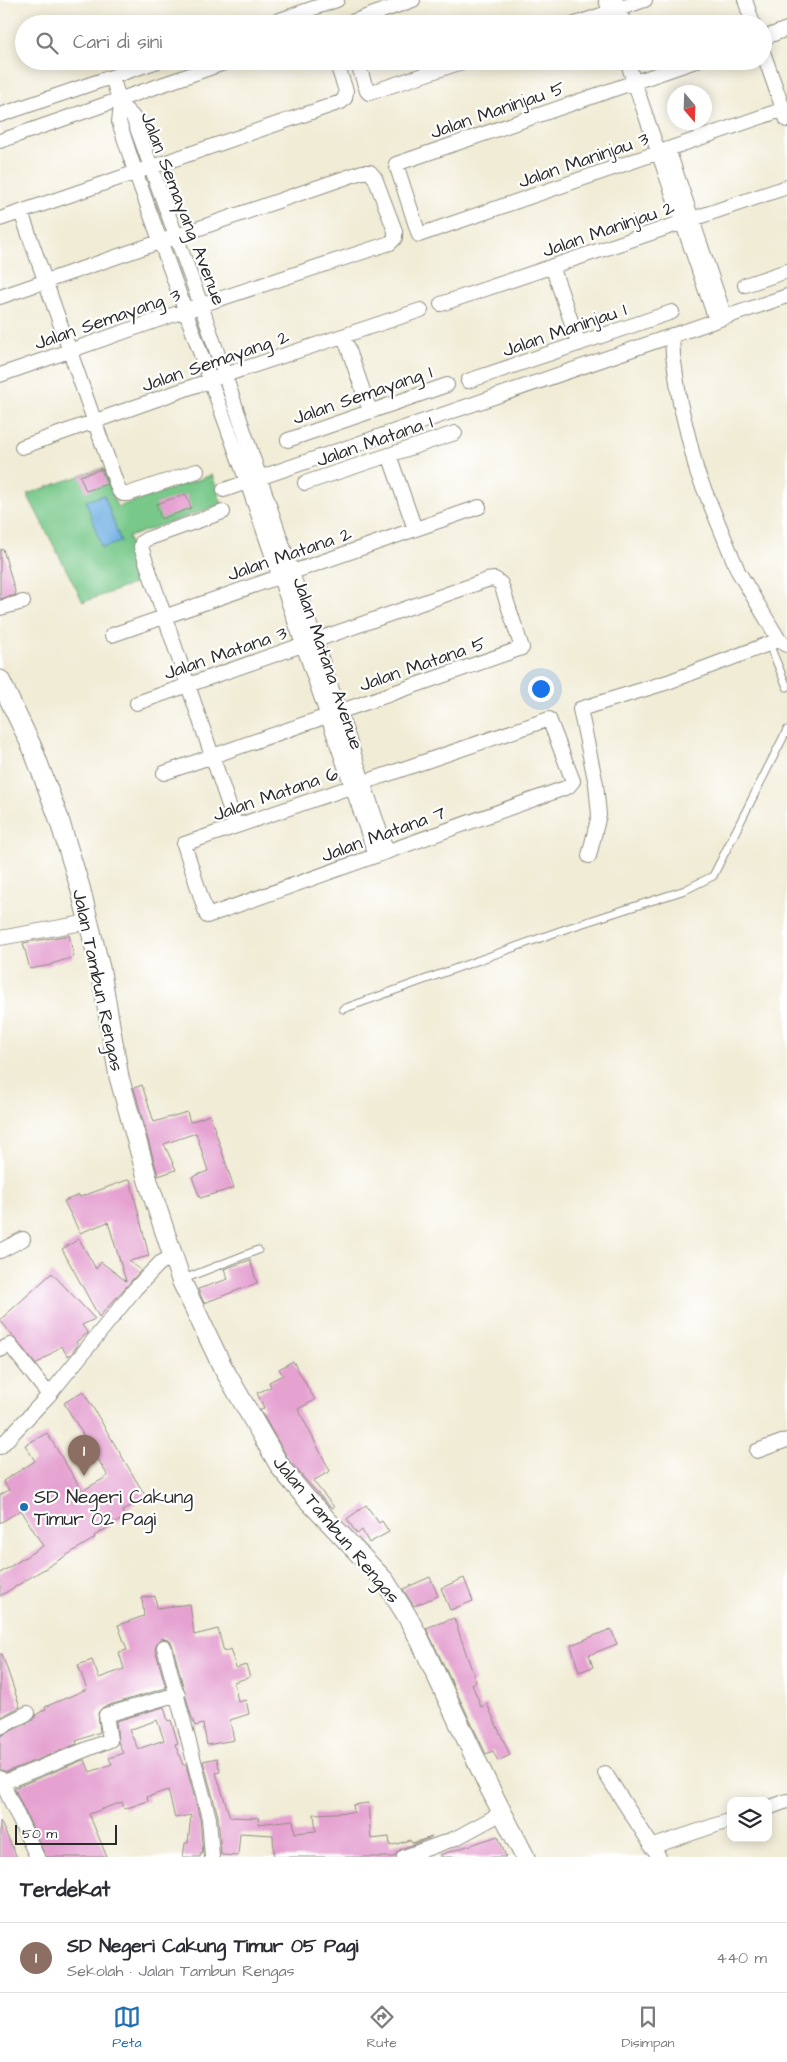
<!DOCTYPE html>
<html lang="id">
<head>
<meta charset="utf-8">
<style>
  :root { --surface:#fff; --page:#f7f7f7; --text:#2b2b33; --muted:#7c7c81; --line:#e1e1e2; --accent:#1f6fb2 }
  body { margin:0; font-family:"Architects Daughter",sans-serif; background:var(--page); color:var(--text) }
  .controls { position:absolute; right:15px; bottom:15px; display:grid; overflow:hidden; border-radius:10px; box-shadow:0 2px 12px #0003 }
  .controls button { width:45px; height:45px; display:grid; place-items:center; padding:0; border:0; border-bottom:1px solid var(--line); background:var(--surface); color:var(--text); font:25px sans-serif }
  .compass { position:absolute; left:667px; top:85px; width:45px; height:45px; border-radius:50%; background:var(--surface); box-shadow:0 2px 12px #0003; rotate:161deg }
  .scale { position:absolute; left:15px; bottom:12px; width:102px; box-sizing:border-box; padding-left:5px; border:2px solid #2b2b2b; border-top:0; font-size:14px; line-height:18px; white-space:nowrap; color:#2b2b2b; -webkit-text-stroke:4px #fff; paint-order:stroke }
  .you { position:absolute; left:540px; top:688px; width:18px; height:18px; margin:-12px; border:4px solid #fff; border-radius:50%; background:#1a73e8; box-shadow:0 0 0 8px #1a73e833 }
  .badge { display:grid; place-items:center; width:32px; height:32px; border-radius:50%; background:var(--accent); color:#fff; font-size:16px; font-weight:700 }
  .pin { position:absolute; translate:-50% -41px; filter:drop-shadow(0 1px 2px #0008) }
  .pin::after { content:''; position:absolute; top:26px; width:18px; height:15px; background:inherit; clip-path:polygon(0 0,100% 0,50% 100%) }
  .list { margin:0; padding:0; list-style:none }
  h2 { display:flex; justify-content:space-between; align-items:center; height:65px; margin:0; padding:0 20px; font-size:21px }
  h2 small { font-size:16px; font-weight:400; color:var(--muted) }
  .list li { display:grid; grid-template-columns:32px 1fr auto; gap:15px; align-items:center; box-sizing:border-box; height:70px; padding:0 20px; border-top:1px solid var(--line) }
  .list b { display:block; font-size:19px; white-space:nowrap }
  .list p { margin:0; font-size:16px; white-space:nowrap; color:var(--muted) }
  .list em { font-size:16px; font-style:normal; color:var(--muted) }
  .icon { flex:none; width:28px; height:28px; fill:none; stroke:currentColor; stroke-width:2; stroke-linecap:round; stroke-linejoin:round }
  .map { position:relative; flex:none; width:787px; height:1857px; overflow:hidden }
  .search { position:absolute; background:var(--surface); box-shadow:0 2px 12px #0003; left:15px; right:15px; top:15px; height:55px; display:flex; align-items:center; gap:12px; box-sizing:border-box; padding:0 18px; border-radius:28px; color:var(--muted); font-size:19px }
  .sheet { height:135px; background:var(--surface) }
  nav { display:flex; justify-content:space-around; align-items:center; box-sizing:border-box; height:70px; border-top:1px solid var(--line); background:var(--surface); font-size:14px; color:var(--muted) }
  nav a { display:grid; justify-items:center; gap:2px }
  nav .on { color:var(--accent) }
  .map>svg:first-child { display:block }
  .green { fill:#77c889; stroke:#517a5a }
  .water { fill:#6eafe2; stroke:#4c6d86 }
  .building { fill:#e5a2d1; fill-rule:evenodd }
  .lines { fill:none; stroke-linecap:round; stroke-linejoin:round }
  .lane-casing { stroke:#8e8c80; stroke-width:9 }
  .street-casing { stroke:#8e8c80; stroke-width:16 }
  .secondary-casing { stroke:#8e8c80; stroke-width:21 }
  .lane { stroke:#fff; stroke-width:7 }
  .street { stroke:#fff; stroke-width:14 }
  .secondary { stroke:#fff; stroke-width:19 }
  .poi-dot { fill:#1f6fb2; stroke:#fff; stroke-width:2 }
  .labels { text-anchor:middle; stroke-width:4.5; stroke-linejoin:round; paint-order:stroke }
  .street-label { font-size:19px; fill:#2b2b2b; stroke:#fff }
  .poi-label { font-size:19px; fill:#2b2b2b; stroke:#fff; text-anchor:start }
</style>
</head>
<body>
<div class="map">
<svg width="787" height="1857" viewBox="0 0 787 1857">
  <rect width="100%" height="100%" fill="#fff"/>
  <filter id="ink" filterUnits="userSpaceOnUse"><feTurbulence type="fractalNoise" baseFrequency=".02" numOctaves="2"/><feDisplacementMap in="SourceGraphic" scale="10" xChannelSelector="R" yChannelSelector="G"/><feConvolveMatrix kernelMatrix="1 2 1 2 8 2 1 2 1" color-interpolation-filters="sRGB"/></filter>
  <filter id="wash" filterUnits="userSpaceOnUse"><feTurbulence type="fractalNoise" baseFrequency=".0096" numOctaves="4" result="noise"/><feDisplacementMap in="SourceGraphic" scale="20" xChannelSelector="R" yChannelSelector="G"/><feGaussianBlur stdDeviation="1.12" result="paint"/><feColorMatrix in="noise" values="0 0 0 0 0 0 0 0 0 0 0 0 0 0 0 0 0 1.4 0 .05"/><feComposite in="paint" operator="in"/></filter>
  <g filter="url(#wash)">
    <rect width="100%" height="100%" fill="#f1ecd6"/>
    <path class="green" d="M103 468 117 507 212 475 222 504 128 537 145 580 83 602 27 494Z"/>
    <path class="water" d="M104 495 121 542 102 548 86 501Z"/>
    <g id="blocks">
      <path class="building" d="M102 469 107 484 86 491 80 476Z
        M186 494 191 508 161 519 156 504Z
        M3 549 16 595 0 599V550Z
        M69 935 74 957 51 964V965L30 969 23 943Z
        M142 1085 154 1122 187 1112 190 1122 210 1115 234 1188 200 1198 192 1177 208 1171 196 1133 164 1144 176 1170 158 1176 134 1088Z
        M130 1179 149 1256 129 1261 141 1270 99 1317 62 1249 79 1239 96 1269 101 1262 126 1281 108 1222 80 1233 64 1201 79 1195 80 1197Z
        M250 1260 257 1283 204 1303 198 1289 228 1279 224 1269Z
        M52 1273 95 1319 82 1325 88 1333 76 1342 78 1345 71 1354 68 1356 61 1346 36 1365 0 1320Z
        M293 1361 315 1400 298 1409 330 1471 313 1481 334 1507 331 1508 290 1462 260 1410 264 1408 257 1393 271 1387 269 1382 283 1375 279 1369Z
        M83 1391 146 1497 122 1511 125 1517 94 1536 95 1538 0 1596V1573L43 1546 21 1510 0 1523V1495L9 1490 3 1481 35 1461 25 1445 47 1433 82 1491 108 1476 64 1403Z
        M366 1505 379 1523 382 1521 389 1532 369 1543 362 1530 357 1534 347 1519Z
        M430 1577 438 1596 414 1606 403 1589Z
        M464 1578 473 1601 450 1610 441 1588Z
        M155 1596 157 1608 190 1604 194 1635 218 1629 224 1652 230 1649 236 1668 246 1665 250 1677 234 1682 238 1702 246 1700 249 1714 230 1720 234 1740 207 1745 203 1724 195 1726 190 1712 172 1644 170 1641 162 1638 158 1641 155 1649 166 1688 103 1707 98 1713 100 1732 76 1741 77 1744 6 1772 0 1769V1736L32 1721 37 1714 46 1709 45 1707 87 1689 78 1665 92 1660 99 1678 124 1669 119 1652 127 1650 118 1625 144 1616 142 1598Z
        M454 1618 476 1682 472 1684 481 1707 487 1704 510 1755 498 1761 493 1751 486 1754 426 1628Z
        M611 1629 617 1644 589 1655 593 1667 579 1672 571 1645Z
        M0 1654H2L20 1707 0 1717Z
        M164 1707 168 1721 171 1720 178 1743 175 1744 183 1765H186L200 1819 203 1854 201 1853 200 1857H183L185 1843H188L191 1815 175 1818 168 1790 147 1797 148 1801 124 1809 122 1802 89 1814 107 1857H46L14 1788 83 1760H85L90 1772 112 1764 109 1758 123 1753 118 1742 116 1721ZM157 1720 164 1740 138 1749 129 1730Z
        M217 1758 220 1772 216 1773 230 1817 259 1818 258 1824 293 1820 295 1833 316 1831 314 1814 354 1812 353 1805 368 1803 371 1839 389 1837 390 1846 410 1840 412 1843 432 1837 401 1849 397 1852 395 1857H274L273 1835 240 1833 238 1856 221 1855 218 1816 203 1761Z
        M0 1821 17 1857H0Z
        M498 1836 506 1857H440V1855Z"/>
    </g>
  </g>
  <g filter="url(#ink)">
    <use href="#blocks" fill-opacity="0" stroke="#8e8c80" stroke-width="1"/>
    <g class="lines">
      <defs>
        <path id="lane" d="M769 644 787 687
          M343 1009 568 928 685 890 713 876 787 730
          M181 1280 258 1250"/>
        <path id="street" d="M606 0 613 21
          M745 0 753 24
          M616 1 624 24
          M268 24 337 0
          M346 24 413 0
          M575 24 645 0
          M763 38 787 29
          M763 52 787 120
          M357 61 367 91 369 93 465 61
          M627 61 716 320
          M696 61 396 164 419 235 787 108
          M112 77 121 105 119 122 135 171 247 482 376 856
          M121 105 133 117 201 305 387 852
          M0 115 158 61
          M0 141 230 61
          M668 149 725 317
          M21 212 119 491 123 494H128L197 471
          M0 219 341 102 345 98 346 91 336 61
          M552 266 579 344
          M745 285 787 271
          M0 297 362 172H370L375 178 395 231V238L390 243 201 305 0 375
          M441 304 787 187
          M672 335 673 355 680 403 697 472 738 571 779 640
          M344 336 370 411
          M468 381 672 312
          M288 440 447 385
          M22 447 225 375 421 310
          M389 455 415 529
          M305 483 455 433
          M224 490 787 296
          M223 512 147 539 142 542 141 547 236 826
          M0 608 23 602
          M112 635 479 507
          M137 703 487 580 495 579 501 584 522 648 164 773
          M549 719 573 781 568 787 207 916 184 844Z
          M589 856 599 815 596 784 580 709 668 682 779 640 787 645
          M0 938 89 922
          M0 1251 23 1239
          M0 1350 10 1345 49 1395
          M0 1447 49 1395 135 1289 160 1263 172 1257
          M757 1451 787 1440
          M164 1647 209 1818 212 1857
          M0 1727 28 1713
          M605 1773 659 1857
          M0 1778 37 1857
          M2 1783 110 1740 106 1715 178 1694
          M768 1808 787 1801
          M651 1847 731 1820
          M404 1857 456 1838 502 1813"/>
        <path id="secondary" d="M0 680 32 747 58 816 80 887 101 972 119 1077 148 1181 181 1280 222 1366 281 1468 305 1497 385 1581 407 1616 420 1640 487 1783 525 1857"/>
      </defs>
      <use href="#lane" class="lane-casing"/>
      <use href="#street" class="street-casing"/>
      <use href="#secondary" class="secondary-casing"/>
      <use href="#lane" class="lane"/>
      <use href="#street" class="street"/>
      <use href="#secondary" class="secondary"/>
    </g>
  </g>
  <circle class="poi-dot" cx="24" cy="1507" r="5"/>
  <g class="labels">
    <g class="street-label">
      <text transform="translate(497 109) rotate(-19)" y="7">Jalan Maninjau 5</text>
      <text transform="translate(583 159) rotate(-19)" y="7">Jalan Maninjau 3</text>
      <text transform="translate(184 208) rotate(69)" y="7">Jalan Semayang Avenue</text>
      <text transform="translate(608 228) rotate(-19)" y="7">Jalan Maninjau 2</text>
      <text transform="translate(107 318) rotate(-19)" y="7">Jalan Semayang 3</text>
      <text transform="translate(564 329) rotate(-19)" y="7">Jalan Maninjau 1</text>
      <text transform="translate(215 360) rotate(-19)" y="7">Jalan Semayang 2</text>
      <text transform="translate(362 394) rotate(-19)" y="7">Jalan Semayang 1</text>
      <text transform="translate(374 440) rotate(-19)" y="7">Jalan Matana 1</text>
      <text transform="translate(289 553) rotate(-19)" y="7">Jalan Matana 2</text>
      <text transform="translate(225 652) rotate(-19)" y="7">Jalan Matana 3</text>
      <text transform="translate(329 663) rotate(71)" y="7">Jalan Matana Avenue</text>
      <text transform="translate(422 663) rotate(-19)" y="7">Jalan Matana 5</text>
      <text transform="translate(275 793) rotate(-19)" y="7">Jalan Matana 6</text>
      <text transform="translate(383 833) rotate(-20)" y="7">Jalan Matana 7</text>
      <text transform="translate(99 980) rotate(78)" y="7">Jalan Tambun Rengas</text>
      <text transform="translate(337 1529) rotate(50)" y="7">Jalan Tambun Rengas</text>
    </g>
    <g class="poi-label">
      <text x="34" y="1503">SD Negeri Cakung<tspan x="34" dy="22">Timur 02 Pagi</tspan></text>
    </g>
  </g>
</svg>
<div class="controls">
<button><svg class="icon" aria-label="layers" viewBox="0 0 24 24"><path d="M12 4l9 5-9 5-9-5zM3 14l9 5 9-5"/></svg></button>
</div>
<svg class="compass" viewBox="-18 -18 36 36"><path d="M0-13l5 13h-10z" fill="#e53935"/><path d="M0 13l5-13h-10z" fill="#7c7c81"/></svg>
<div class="scale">50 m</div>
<div class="you"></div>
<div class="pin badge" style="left:84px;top:1476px;background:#8d6e63">1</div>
<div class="search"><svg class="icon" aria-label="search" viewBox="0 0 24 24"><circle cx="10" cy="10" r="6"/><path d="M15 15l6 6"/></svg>Cari di sini</div>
</div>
<section class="sheet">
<h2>Terdekat<small></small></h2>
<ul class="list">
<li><span class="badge" style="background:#8d6e63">1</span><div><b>SD Negeri Cakung Timur 05 Pagi</b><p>Sekolah · Jalan Tambun Rengas</p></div><em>440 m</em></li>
</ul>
</section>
<nav>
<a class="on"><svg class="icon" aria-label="map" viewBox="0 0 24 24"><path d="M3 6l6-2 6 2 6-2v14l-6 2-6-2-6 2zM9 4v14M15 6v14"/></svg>Peta</a>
<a><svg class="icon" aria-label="directions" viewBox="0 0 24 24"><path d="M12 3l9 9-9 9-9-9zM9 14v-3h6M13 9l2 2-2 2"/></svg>Rute</a>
<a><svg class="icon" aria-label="saved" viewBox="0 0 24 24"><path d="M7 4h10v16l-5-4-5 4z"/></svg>Disimpan</a>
</nav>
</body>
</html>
